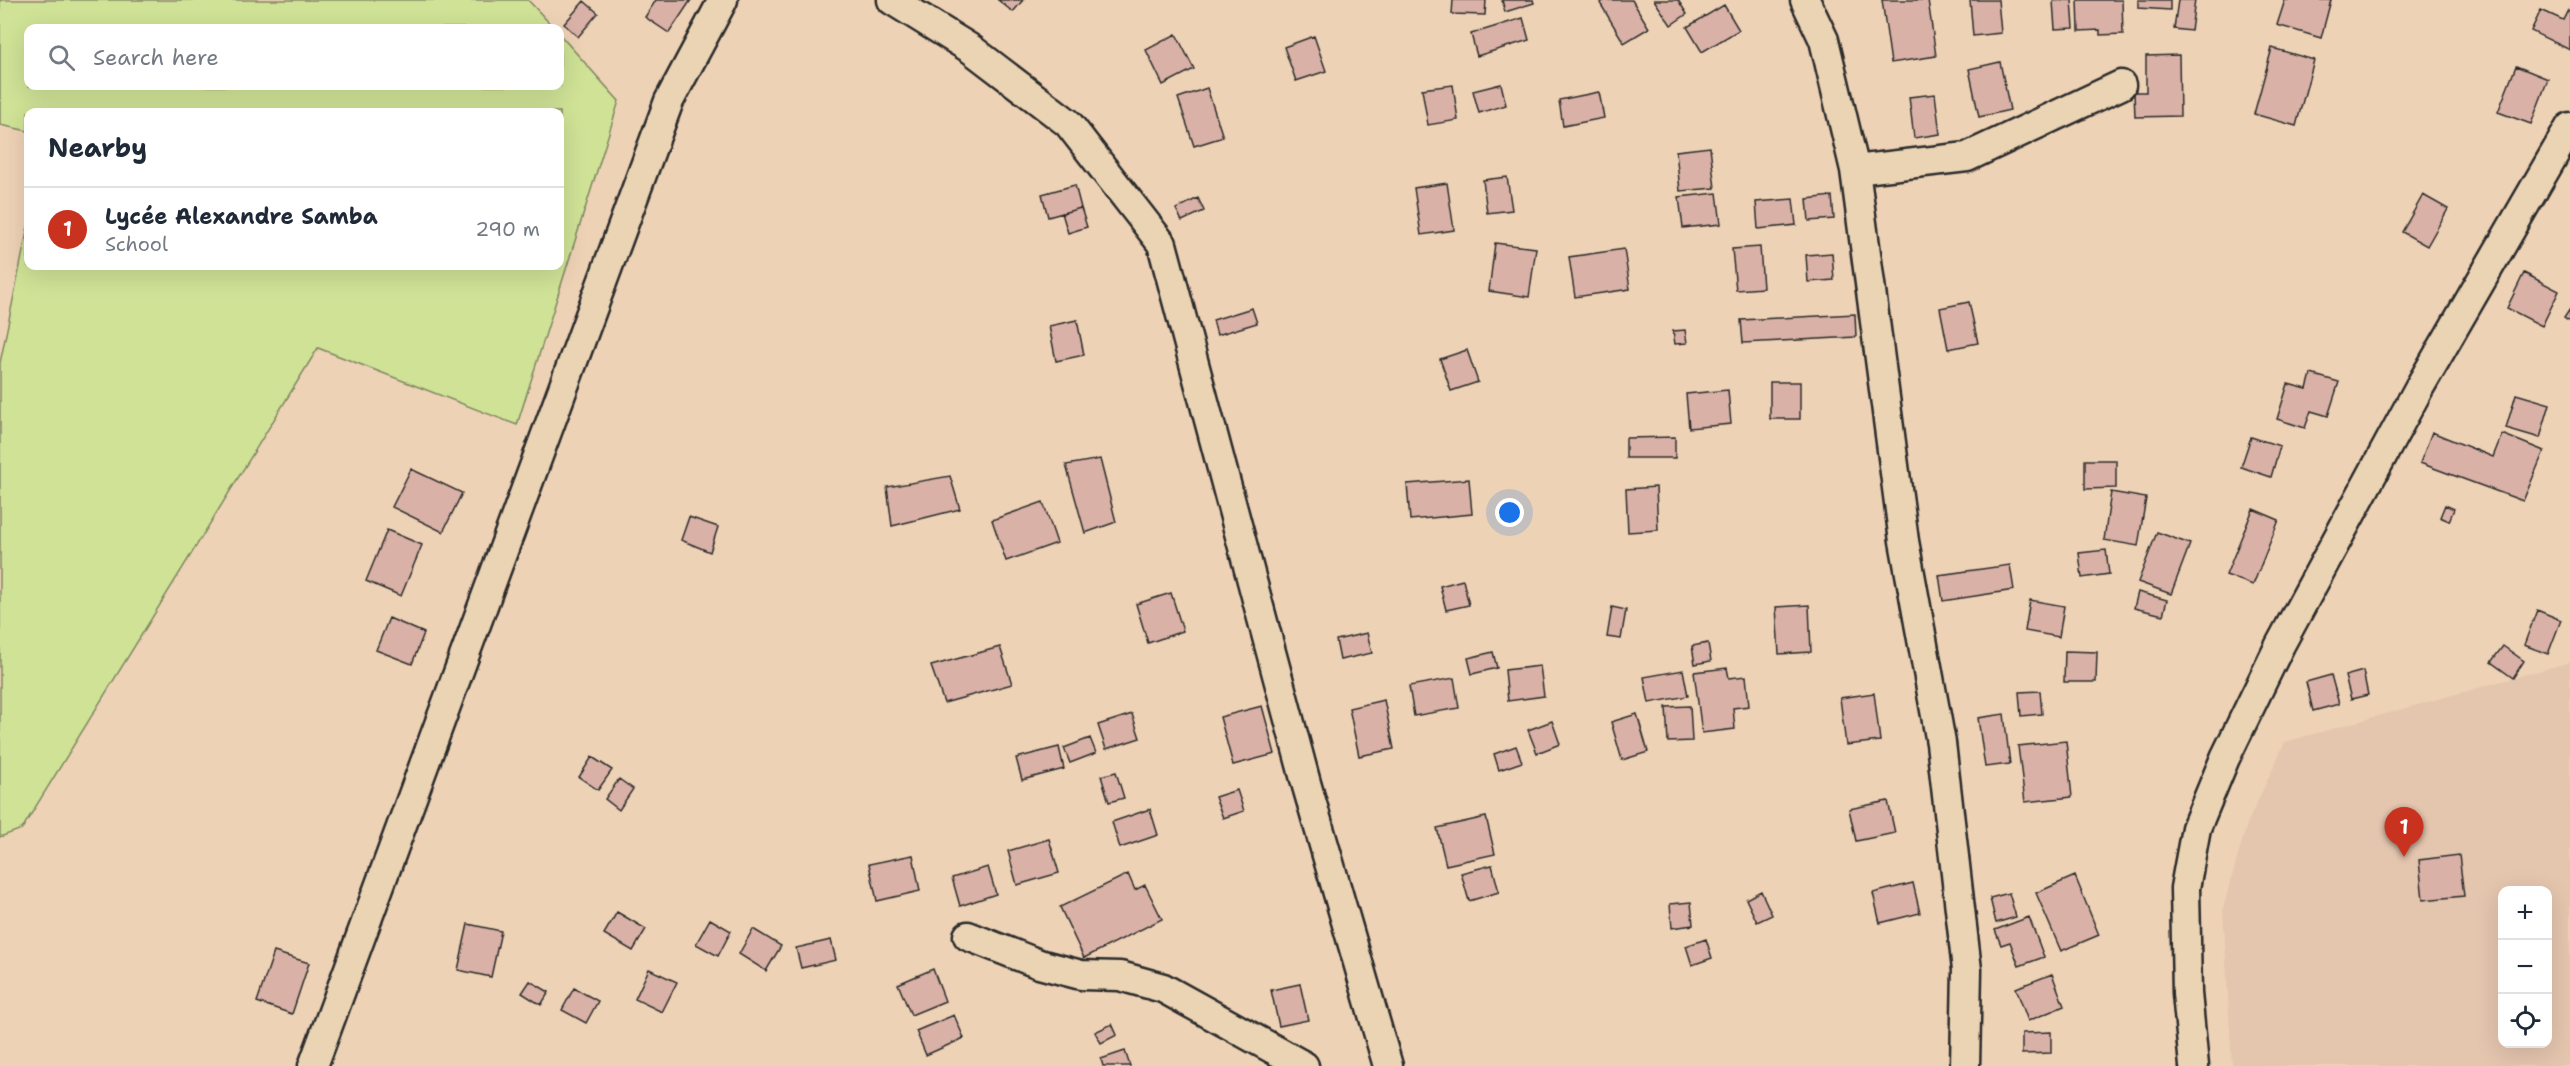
<!DOCTYPE html>
<html lang="en">
<head>
<meta charset="utf-8">
<style>
  :root { --surface:#fff; --page:#f6f6f7; --text:#1f2937; --muted:#747a83; --line:#e0e1e3; --accent:#c8321e }
  body { margin:0; font-family:"Shantell Sans",sans-serif; background:var(--page); color:var(--text) }
  .controls { position:absolute; right:18px; bottom:18px; display:grid; overflow:hidden; border-radius:12px; box-shadow:0 6px 24px #0002 }
  .controls button { width:54px; height:54px; display:grid; place-items:center; padding:0; border:0; border-bottom:2px solid var(--line); background:var(--surface); color:var(--text); font:30px sans-serif }
  .you { position:absolute; left:1510px; top:513px; width:21px; height:21px; margin:-15px; border:4px solid #fff; border-radius:50%; background:#1a73e8; box-shadow:0 0 0 9px #1a73e833 }
  .badge { display:grid; place-items:center; width:39px; height:39px; border-radius:50%; background:var(--accent); color:#fff; font-size:20px; font-weight:700 }
  .pin { position:absolute; translate:-50% -50px; filter:drop-shadow(0 2px 3px #0008) }
  .pin::after { content:''; position:absolute; top:32px; width:21px; height:18px; background:inherit; clip-path:polygon(0 0,100% 0,50% 100%) }
  .list { margin:0; padding:0; list-style:none }
  h2 { display:flex; justify-content:space-between; align-items:center; height:78px; margin:0; padding:0 24px; font-size:26px }
  h2 small { font-size:20px; font-weight:400; color:var(--muted) }
  .list li { display:grid; grid-template-columns:39px 1fr auto; gap:18px; align-items:center; box-sizing:border-box; height:84px; padding:0 24px; border-top:2px solid var(--line) }
  .list b { display:block; font-size:22px; white-space:nowrap }
  .list p { margin:0; font-size:20px; white-space:nowrap; color:var(--muted) }
  .list em { font-size:20px; font-style:normal; color:var(--muted) }
  .icon { flex:none; width:33px; height:33px; fill:none; stroke:currentColor; stroke-width:2; stroke-linecap:round; stroke-linejoin:round }
  .map { position:relative; flex:none; width:2570px; height:1066px; overflow:hidden }
  .search { position:absolute; background:var(--surface); box-shadow:0 6px 24px #0002; left:24px; top:24px; width:540px; height:66px; display:flex; align-items:center; gap:15px; box-sizing:border-box; padding:0 21px; border-radius:12px; color:var(--muted); font-size:22px }
  .panel { position:absolute; background:var(--surface); box-shadow:0 6px 24px #0002; left:24px; top:108px; width:540px; height:162px; border-radius:12px }
  .map>svg:first-child { display:block }
  .built { fill:#e4c5ae; fill-rule:evenodd }
  .green { fill:#cfe296; stroke:#7d8660; stroke-width:1.5 }
  .building { fill:#d9b1a6; stroke:#2b2b2b; stroke-width:1.5 }
  .lines { fill:none; stroke-linecap:round; stroke-linejoin:round }
  .minor-casing { stroke:#2b2b2b; stroke-width:33 }
  .minor { stroke:#ebd4b4; stroke-width:28 }
</style>
</head>
<body>
<div class="map">
<svg width="2570" height="1066" viewBox="0 0 2570 1066">
  <rect width="100%" height="100%" fill="#eed2b6"/>
  <filter id="ink" filterUnits="userSpaceOnUse"><feTurbulence type="fractalNoise" baseFrequency=".0167" numOctaves="2"/><feDisplacementMap in="SourceGraphic" scale="12" xChannelSelector="R" yChannelSelector="G"/><feConvolveMatrix kernelMatrix="1 2 1 2 8 2 1 2 1" color-interpolation-filters="sRGB"/></filter>
  <g filter="url(#ink)">
    <path class="built" d="M2570 662V1066H2232L2223 908 2247 824 2285 742ZM2502 890H2548V1044H2502Z"/>
    <path class="green" d="M0 0H528L554 28H28V86H560V35L619 101 517 425 318 348 22 829 0 837V363L28 227V266H560V112H28V131L0 125Z"/>
    <path class="building" d="M656 0H691L669 33 645 17Z
      M998 0H1023L1013 12Z
      M1453 0H1486L1485 15 1452 14Z
      M1502 0H1533L1534 3 1505 12Z
      M1605 0H1632L1649 28 1624 43 1600 3Z
      M1654 0H1678L1687 14 1671 25Z
      M1882 0H1928L1936 56 1891 63Z
      M1970 0H1998L2001 33 1973 36Z
      M2072 0 2074 28 2055 29 2053 1Z
      M2078 0H2122L2123 34 2100 35V30L2079 31Z
      M2138 0H2170V10L2138 8Z
      M2178 0H2195L2191 31 2174 29Z
      M2285 0H2331L2321 38 2277 25Z
      M584 1 598 13 578 37 564 24Z
      M1724 5 1739 30 1702 52 1687 27Z
      M2541 10 2563 20 2568 10 2570 11V50L2531 31Z
      M1523 18 1529 40 1477 56 1471 34Z
      M1176 34 1194 69 1163 85 1146 50Z
      M1314 36 1326 71 1296 81 1284 47Z
      M2272 48 2314 60 2296 126 2254 114Z
      M2179 55 2180 116 2135 117 2134 92H2146V56Z
      M2000 62 2010 110 1979 117 1969 69Z
      M2516 66 2548 79 2531 124 2498 112Z
      M1501 84 1506 105 1479 113 1473 91Z
      M1453 85 1458 120 1428 125 1422 89Z
      M1207 88 1223 137 1194 146 1178 98Z
      M1599 92 1604 118 1563 126 1559 100Z
      M1935 94 1940 134 1914 138 1909 97Z
      M1710 147 1715 188 1680 191 1676 151Z
      M1507 177 1512 210 1487 213 1483 180Z
      M1447 183 1454 230 1421 235 1414 188Z
      M1075 185 1081 208 1048 217 1042 194Z
      M1717 193 1721 224 1683 228 1679 197Z
      M2423 195 2448 209 2427 246 2402 232Z
      M1832 196 1834 219 1809 221 1807 199Z
      M1198 198 1204 211 1182 221 1176 209Z
      M1793 199 1796 225 1758 229 1756 202Z
      M1081 208 1087 227 1068 233 1062 213Z
      M1495 243 1536 248 1529 297 1489 291Z
      M1760 247 1763 288 1736 290 1732 249Z
      M1624 249 1630 289 1575 297 1569 257Z
      M1832 253 1834 280 1808 282 1806 255Z
      M2524 273 2559 291 2542 326 2507 308Z
      M1969 302 1978 343 1948 349 1940 308Z
      M1252 308 1257 323 1217 335 1213 320Z
      M2570 309V322L2564 318Z
      M1855 314 1856 337 1743 343 1741 320Z
      M1077 320 1084 355 1056 361 1049 326Z
      M1685 330 1687 343 1675 344 1673 331Z
      M1467 350 1478 382 1451 391 1440 359Z
      M2311 374 2339 382 2328 416 2311 411 2305 428 2277 419 2288 384 2307 389Z
      M1770 382H1800V419H1770Z
      M1728 390 1731 424 1689 428 1686 394Z
      M2516 394 2550 404 2540 438 2506 428Z
      M2432 432 2493 457 2502 434 2544 451 2523 501 2420 463Z
      M1675 437V458H1626V438Z
      M2251 437 2280 446 2271 477 2241 467Z
      M1100 459 1116 522 1085 533 1066 465Z
      M2085 460H2116V488L2085 489Z
      M411 469 462 493 443 532 392 507Z
      M950 476 960 509 892 526 887 487Z
      M1469 479 1472 514 1410 520 1407 484Z
      M1656 487 1658 530 1628 532 1626 489Z
      M2111 492 2146 498 2138 546 2104 540Z
      M1043 502 1057 543 1006 561 992 520Z
      M2445 505 2454 509 2449 521 2440 517Z
      M2253 509 2279 520 2253 585 2226 575Z
      M689 517 718 527 710 552 681 540Z
      M387 530 422 545 401 596 366 581Z
      M2157 532 2190 544 2171 594 2138 582Z
      M2106 550 2109 574 2082 578 2079 553Z
      M2010 565 2014 590 1943 601 1939 575Z
      M1463 580 1469 605 1446 610 1440 586Z
      M2138 592 2167 600 2163 615 2134 608Z
      M1171 593 1183 631 1148 643 1136 604Z
      M2030 600 2064 606 2059 637 2025 631Z
      M1809 605 1811 652 1779 654 1776 607Z
      M1612 607 1626 610 1621 639 1607 637Z
      M2537 610 2561 620 2548 654 2524 645Z
      M389 618 424 633 412 664 376 650Z
      M1367 633 1372 653 1340 660 1336 640Z
      M1708 643 1711 661 1695 664 1692 646Z
      M2503 646 2524 661 2513 678 2491 662Z
      M1000 647 1012 684 944 703 931 666Z
      M2065 651 2097 652 2096 682H2064Z
      M1493 652 1497 668 1472 674 1468 658Z
      M1540 666 1544 696 1508 701 1505 670Z
      M1727 668 1729 678 1746 676 1749 706 1733 708 1735 729 1702 733 1694 672Z
      M1683 670 1688 696 1649 703 1644 677Z
      M2363 671 2368 695 2351 699 2345 676Z
      M2331 675 2339 704 2313 711 2306 682Z
      M1454 678 1459 708 1414 716 1409 686Z
      M2040 691 2042 714 2021 716 2019 692Z
      M1874 693 1880 741 1846 745 1840 698Z
      M1384 700 1394 749 1359 756 1349 708Z
      M1262 706 1275 754 1233 765 1220 717Z
      M1690 706 1692 741 1668 742 1666 707Z
      M1132 714 1140 738 1106 749 1098 725Z
      M1637 714 1648 752 1622 760 1611 722Z
      M2004 714 2010 764 1985 767 1978 718Z
      M1552 721 1560 744 1537 753 1528 730Z
      M1090 738 1096 753 1070 763 1064 748Z
      M2066 741 2072 797 2025 802 2018 746Z
      M1516 746 1522 762 1499 770 1494 754Z
      M1059 747 1064 769 1022 780 1016 758Z
      M592 757 612 770 598 790 579 777Z
      M1116 772 1124 798 1109 802 1101 776Z
      M619 779 633 789 619 810 605 799Z
      M1237 790 1244 811 1223 818 1215 797Z
      M1888 801 1895 833 1856 841 1849 809Z
      M1150 809 1158 835 1120 848 1112 822Z
      M1486 817 1495 854 1446 865 1437 828Z
      M1049 839 1059 873 1017 885 1008 851Z
      M913 855 920 891 877 901 869 864Z
      M2459 855 2464 896 2423 900 2419 860Z
      M1492 865 1499 892 1469 901 1461 873Z
      M988 867 996 894 960 906 952 878Z
      M1128 874 1135 890 1145 885 1162 919 1084 958 1060 907Z
      M2075 876 2099 935 2061 951 2036 893Z
      M1913 883 1920 913 1880 923 1873 893Z
      M1761 891 1772 915 1757 922 1746 899Z
      M2009 893 2016 917 1996 923 1990 898Z
      M1691 902 1693 925 1672 928 1670 904Z
      M617 912 646 929 633 951 604 934Z
      M2029 917 2044 957 2019 966 2010 942 2001 945 1995 930Z
      M710 919 731 931 718 956 696 944Z
      M468 924 501 931 491 977 458 970Z
      M753 929 781 946 766 971 739 954Z
      M1706 939 1712 958 1692 965 1686 946Z
      M831 940 836 960 801 968 796 948Z
      M274 952 309 963 292 1014 257 1002Z
      M649 969 677 982 662 1012 635 999Z
      M933 969 945 1001 911 1015 898 984Z
      M2052 974 2064 1006 2028 1021 2016 988Z
      M530 981 549 992 541 1005 522 993Z
      M1300 984 1308 1020 1279 1026 1271 990Z
      M574 988 598 1001 586 1023 562 1010Z
      M954 1015 964 1038 926 1055 916 1031Z
      M1112 1024 1117 1035 1101 1043 1095 1032Z
      M2051 1032V1053L2022 1054V1033Z
      M1125 1051 1130 1066H1103L1101 1059Z"/>
    <g class="lines">
      <defs>
        <path id="minor" d="M892 0 971 49 1068 123 1162 244 1306 783 1388 1066
          M1805 0 1824 40 1855 170 1904 541 1941 743 1967 970 1965 1066
          M1855 170 1967 157 2121 85
          M968 936 1039 964 1081 975 1120 976 1163 988 1304 1066
          M313 1066 669 101 723 0
          M2194 1066 2187 993 2185 888 2196 828 2225 758 2280 645 2419 388 2570 127"/>
      </defs>
      <use href="#minor" class="minor-casing"/>
      <use href="#minor" class="minor"/>
    </g>
  </g>
</svg>
<div class="controls">
<button>+</button>
<button>−</button>
<button><svg class="icon" aria-label="locate" viewBox="0 0 24 24"><circle cx="12" cy="12" r="6"/><path d="M12 2v4M12 18v4M2 12h4M18 12h4"/></svg></button>
</div>
<div class="you"></div>
<div class="pin badge" style="left:2404px;top:857px">1</div>
<div class="search"><svg class="icon" aria-label="search" viewBox="0 0 24 24"><circle cx="10" cy="10" r="6"/><path d="M15 15l6 6"/></svg>Search here</div>
<section class="panel">
<h2>Nearby<small></small></h2>
<ul class="list">
<li><span class="badge">1</span><div><b>Lycée Alexandre Samba</b><p>School</p></div><em>290 m</em></li>
</ul>
</section>
</div>
</body>
</html>
